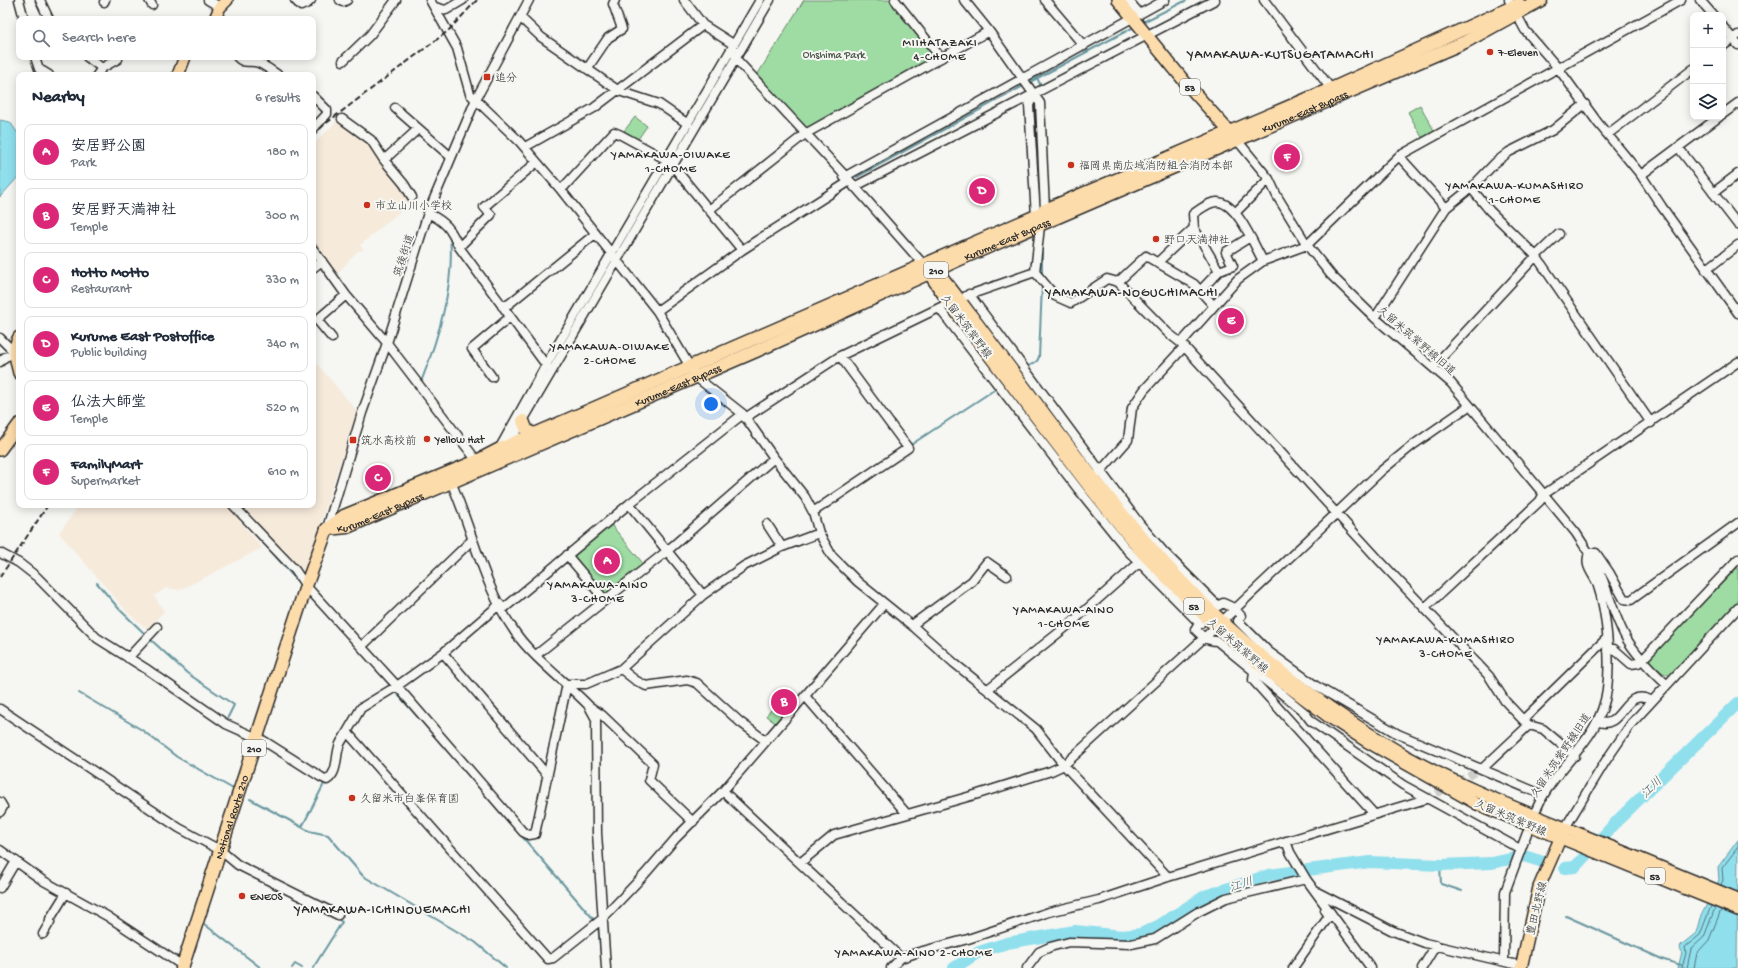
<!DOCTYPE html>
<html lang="en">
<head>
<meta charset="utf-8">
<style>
  :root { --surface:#fff; --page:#f6f6f7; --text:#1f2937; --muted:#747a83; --line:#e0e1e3; --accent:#db2777 }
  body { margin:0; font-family:"Gochi Hand","Klee One",sans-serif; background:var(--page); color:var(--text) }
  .controls { position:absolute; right:12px; top:12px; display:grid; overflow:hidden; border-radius:8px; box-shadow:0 2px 10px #0003 }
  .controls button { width:36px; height:36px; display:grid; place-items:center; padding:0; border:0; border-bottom:1px solid var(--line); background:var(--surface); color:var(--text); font:20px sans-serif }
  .you { position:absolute; left:711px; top:404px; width:14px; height:14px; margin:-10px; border:3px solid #fff; border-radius:50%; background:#1a73e8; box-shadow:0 0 0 6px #1a73e833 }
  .badge { display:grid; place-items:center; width:26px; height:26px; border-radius:50%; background:var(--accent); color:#fff; font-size:13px; font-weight:700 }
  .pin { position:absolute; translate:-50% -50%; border:2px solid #fff; box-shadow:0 1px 4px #0006 }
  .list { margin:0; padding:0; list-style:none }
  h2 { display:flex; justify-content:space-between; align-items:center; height:52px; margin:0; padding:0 16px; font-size:17px }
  h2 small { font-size:13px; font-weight:400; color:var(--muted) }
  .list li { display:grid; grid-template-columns:26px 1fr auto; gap:12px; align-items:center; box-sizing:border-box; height:56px; margin:0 8px 8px; padding:0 8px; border:1px solid var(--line); border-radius:8px }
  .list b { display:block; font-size:15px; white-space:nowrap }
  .list p { margin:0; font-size:13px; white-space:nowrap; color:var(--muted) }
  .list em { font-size:13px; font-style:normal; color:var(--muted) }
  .icon { flex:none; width:22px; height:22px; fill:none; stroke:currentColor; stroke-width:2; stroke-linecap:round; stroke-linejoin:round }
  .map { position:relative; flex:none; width:1738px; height:968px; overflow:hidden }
  .search { position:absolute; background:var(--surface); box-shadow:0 2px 10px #0003; left:16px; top:16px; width:300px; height:44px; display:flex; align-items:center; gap:10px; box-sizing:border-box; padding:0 14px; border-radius:8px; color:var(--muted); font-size:15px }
  .panel { position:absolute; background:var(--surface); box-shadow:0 2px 10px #0003; left:16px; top:72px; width:300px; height:436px; border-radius:8px }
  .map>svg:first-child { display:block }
  .built { fill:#f6eadb }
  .green { fill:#9fdca4; stroke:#658468 }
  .water { fill:#90dfed; stroke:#68979f }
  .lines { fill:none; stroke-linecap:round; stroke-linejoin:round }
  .shore { stroke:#537379; stroke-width:1 }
  .stream { stroke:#68979f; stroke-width:2 }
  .river { stroke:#90dfed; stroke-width:12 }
  .minor-tunnel { stroke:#cdcdca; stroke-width:8; stroke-dasharray:8 4; stroke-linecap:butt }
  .minor-casing { stroke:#2b2b2b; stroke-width:11 }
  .major-casing { stroke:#2b2b2b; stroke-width:14 }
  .highway-casing { stroke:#2b2b2b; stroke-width:15 }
  .minor { stroke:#f6f6f2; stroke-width:8 }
  .major { stroke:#fddcac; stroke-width:11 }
  .highway { stroke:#fddcac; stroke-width:12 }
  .rail { stroke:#2b2b2b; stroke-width:2; stroke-dasharray:6 3; stroke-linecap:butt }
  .poi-dot { fill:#c8321e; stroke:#f6f6f2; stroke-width:1.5 }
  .labels { text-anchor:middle; stroke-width:4; stroke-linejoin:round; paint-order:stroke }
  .shield { fill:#f6f6f2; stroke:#686867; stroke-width:1 }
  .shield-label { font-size:10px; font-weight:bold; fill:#2b2b2b }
  .poi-label { font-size:11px; fill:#2b2b2b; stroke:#f6f6f2; text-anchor:start }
  .park-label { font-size:11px; fill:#485749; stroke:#f6f6f2 }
  .street-label { font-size:11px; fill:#2b2b2b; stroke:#f6f6f2 }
  .neighbourhood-label { font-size:12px; letter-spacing:1px; fill:#2b2b2b; stroke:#f6f6f2 }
  .water-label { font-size:12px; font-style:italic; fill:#44585c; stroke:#f6f6f2 }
  .quarter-label { font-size:13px; letter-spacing:1px; fill:#2b2b2b; stroke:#f6f6f2 }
</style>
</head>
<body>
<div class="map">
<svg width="1738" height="968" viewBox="0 0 1738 968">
  <rect width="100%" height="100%" fill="#f6f6f2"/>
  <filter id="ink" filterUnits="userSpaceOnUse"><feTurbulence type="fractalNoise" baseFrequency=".025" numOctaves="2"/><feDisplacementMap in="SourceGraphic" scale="8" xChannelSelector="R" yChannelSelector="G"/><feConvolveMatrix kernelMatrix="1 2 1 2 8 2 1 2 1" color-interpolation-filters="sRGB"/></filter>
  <g filter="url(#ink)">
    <path class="built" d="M339 119 371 140 414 200 360 245 364 250 358 251 354 255 338 273 313 242V145Z
      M313 359 357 411 304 574 239 505H313Z
      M79 505H227L262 548 180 590 166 588 154 596 164 611 148 629 129 614 59 533Z"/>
    <path class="green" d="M804 0H894L941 58 805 134 754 80Z
      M1420 105 1436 134 1424 141 1408 112Z
      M635 117 647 126 636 142 621 135Z
      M608 521 646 567 605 600 567 555Z
      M1738 567V603L1704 637 1671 676 1663 673 1648 660Z
      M777 703 790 713 779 726 766 716Z"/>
    <path class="water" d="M0 120 10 122 19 135V176L0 197Z
      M1738 840 1737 968H1678L1682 952 1680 948 1681 945 1696 933 1700 918 1719 880 1718 867Z"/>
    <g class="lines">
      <path class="shore" d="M1721 885 1723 880 1722 868 1738 847
        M1682 968 1686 953 1685 947 1700 935 1711 906
        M1687 968 1691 949 1704 937 1715 908
        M1694 968 1697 953 1709 940 1721 910"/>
      <path class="stream" d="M1141 23 1187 0
        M1037 78 1040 84V88
        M1028 83 1134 27
        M857 177 1025 85
        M1042 243V276
        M1029 366 1037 361 1039 357 1042 285
        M421 382C438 339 455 283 450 237
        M909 446 994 390
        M263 542 299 583
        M97 583 120 610 146 635
        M149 638 187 673 234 705 227 719
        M378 671 391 686
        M394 690 479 787
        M79 693 142 730 177 757 235 790
        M250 799 309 831 328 835 363 876 475 942 506 968
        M302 827 325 782
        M520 834 596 922
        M1440 865 1441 884 1462 891
        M1566 916 1664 960 1681 965
        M204 924 261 968
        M598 925 602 965
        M292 968 295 964 302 968
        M313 968 342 922 336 918"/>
      <path class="river" d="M1565 868 1575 867 1619 819 1738 703
        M954 968 979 952 1007 943 1075 931 1122 936 1141 934 1158 926 1205 896 1269 875 1370 862 1440 865 1492 863 1524 856 1543 862"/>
      <path class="minor-tunnel" d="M1426 799 1482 769"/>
      <defs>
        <path id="minor" d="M19 0 24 19
          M40 0 49 19
          M149 0 152 5
          M208 0 220 7
          M295 0 301 6 308 3 311 0
          M340 0 343 2 347 0
          M430 0 457 48 470 94 519 141 561 190 657 311 696 377 743 414 774 458 805 497 813 512 819 533 832 556 858 582 915 628 954 663 1036 729 1064 765 1168 877
          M684 0 703 25 733 44 736 59 850 181 923 264
          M895 0 941 58
          M964 0 989 31 1040 103 1045 210 1040 226 1035 272
          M1045 0 1084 46
          M1128 0 1140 14
          M1264 0 1331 89
          M1509 0 1525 30 1558 68 1598 123 1641 175 1719 117
          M1700 0 1713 15
          M104 2 105 0
          M435 7 446 10 463 0
          M520 17 541 37 619 91 659 104 688 124
          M1723 27 1738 45
          M1723 46 1738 35
          M35 57 39 69 49 75
          M87 57 102 68
          M237 57C243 64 247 61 255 62 262 63 272 71 278 75
          M343 61 370 35 396 0
          M587 69 608 38 622 29 613 4 615 0
          M97 75 102 68 118 59
          M1034 94 1029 105 1036 216
          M313 96 327 110V114L313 129
          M395 108 451 157
          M1723 114 1738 103
          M342 119 371 140 384 160 418 129
          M1608 134 1693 69
          M1237 140 1269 179 1277 196 1307 245 1331 275 1375 318 1451 383 1576 533C1584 546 1593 558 1600 573 1609 593 1614 616 1625 636 1635 654 1651 670 1667 685
          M525 147 594 108 703 25
          M1678 147 1738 225
          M1399 156 1446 208
          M384 160 404 184 412 197
          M1641 175 1662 207 1738 313
          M844 177 1165 0
          M854 187 1215 0
          M1471 188 1490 211 1536 256 1651 423
          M561 190 614 132 621 135 667 160 672 165 742 250
          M1713 193 1738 174
          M709 210 805 134 989 31
          M1236 212 1269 179
          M428 213C447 223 450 228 459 247L549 369
          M1250 237 1226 252 1233 266 1219 271 1194 228 1193 214C1200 210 1209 201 1218 202 1237 203 1254 245 1263 261
          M459 247 491 215 484 207 537 162
          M313 249 346 295 387 343 477 461
          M1157 263 1194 228
          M313 268 322 261
          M1706 270 1738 245
          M1035 272 1055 296 1071 303 1107 279 1118 282 1168 333 1181 343 1379 560 1489 676 1505 701 1523 720 1529 725 1543 729 1575 756
          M1118 282 1146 256 1194 284 1213 305
          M1200 291 1219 271
          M969 294 1139 523 1164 552 1218 606 1223 603 1234 608 1241 616 1238 621 1269 652 1316 686 1398 734 1543 795
          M966 296 1035 272
          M502 306 509 304 595 234
          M939 308 1078 489 1128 551 1200 624 1195 629C1202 636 1206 641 1217 641L1304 712 1311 721 1403 785 1520 849
          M657 311 742 250 850 181
          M1375 318 1446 208 1471 188 1495 163 1509 152 1553 130 1585 104
          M0 338 15 353 5 357 0 362
          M332 338 317 320 346 295
          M1181 343 1238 279 1263 261 1307 245 1399 156 1681 0
          M1434 366 1536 256 1559 234
          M492 377 472 349 510 317
          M745 418 840 356 943 306
          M508 446 770 0
          M498 451 546 365 760 0
          M1099 473 1128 440 1132 408 1144 390 1184 347
          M449 477C472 528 483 586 515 632 532 657 567 683 589 706L602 715 653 764 649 780 693 822
          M629 504 703 595
          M233 505 295 570 306 586 397 686 523 832 529 835 535 834 567 684
          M813 512 908 448 840 356
          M767 524 782 547
          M327 528 362 413 387 343 428 213 476 99 529 0
          M0 553 19 563 37 577 97 638 148 670 226 724 264 741 321 777 327 780C339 772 335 755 340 744 342 740 345 736 347 732
          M567 555 605 600
          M500 604 443 653 397 686 361 708 347 732 548 959 553 958 602 919 645 874 676 838 723 791 884 604
          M1426 607 1540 501 1543 495 1738 362
          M502 610 629 504 743 414
          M912 625 972 581 987 562 1007 576
          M361 647 472 540
          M1607 649H1614L1631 664 1638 663
          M443 653 548 776
          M536 655 667 551 774 458
          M1646 656 1738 559
          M128 658 157 627
          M621 669 635 680 646 686 687 680 697 683 740 722 766 741
          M1254 672 1253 680 1374 814
          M567 684H586L621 669 703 595 744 566 782 547 819 533
          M988 689 1071 623 1140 562
          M805 696 907 814
          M590 708 596 719 597 833 606 968
          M0 709 179 828 220 850 238 865 338 915
          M1523 720 1607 638
          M1597 721C1623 733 1623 684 1652 701
          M1482 769 1529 725
          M723 791 901 958
          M0 802 3 807 0 812
          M1537 808C1556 764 1601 741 1607 689 1611 659 1607 612 1597 583 1592 572 1584 566 1589 553H1596L1609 572 1624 599 1631 600 1738 523
          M1565 828 1605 762 1631 724 1738 608
          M1286 841 1290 852 1306 879 1371 968
          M0 850 42 880 107 916 183 966
          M800 863 834 835 978 794 1051 771 1064 765 1216 627 1381 471 1413 445 1469 406
          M0 888 16 861
          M1315 891 1393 931 1425 943 1522 966
          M43 934 50 922V919L66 893
          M1504 960 1505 892 1527 833
          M891 968 901 958 919 952 968 939 1049 912 1099 900 1168 877 1426 799
          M1027 968 1039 952 1050 947 1069 942 1131 944 1155 939 1198 912 1226 898 1306 879
          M1293 968 1329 916 1325 910
          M1422 968 1436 945"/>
        <path id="major" d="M1118 0 1185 82 1235 138
          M215 19 220 7 227 0
          M178 75 185 57
          M924 266 949 303 1086 483 1142 553 1216 627 1261 666 1329 717 1366 741 1477 804 1738 910
          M929 267 937 270C1016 372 1088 480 1176 575 1242 646 1322 707 1406 756 1456 784 1510 806 1563 827 1622 851 1680 875 1738 899
          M19 337C12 348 16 361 19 373
          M0 450 19 424
          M1521 968 1539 887 1563 832"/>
        <g id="highway">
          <path d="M523 421 527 431 537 435"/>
          <path id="s1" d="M327 529 347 527 756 351 967 256 1465 42 1541 0"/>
          <path d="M327 529 344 516 477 461 498 450 1036 216 1045 210 1331 89 1519 4"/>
          <path id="s2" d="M182 968 306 586 327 529"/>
        </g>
      </defs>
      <use href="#minor" class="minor-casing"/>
      <use href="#major" class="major-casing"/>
      <use href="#highway" class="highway-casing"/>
      <use href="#minor" class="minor"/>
      <use href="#major" class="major"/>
      <use href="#highway" class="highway"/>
      <path class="rail" d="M313 135 325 124 448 31 477 0
        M0 577 48 505"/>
    </g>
  </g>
  <g class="poi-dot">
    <circle cx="1490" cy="52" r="4"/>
    <rect x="483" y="73" width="8" height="8" rx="2"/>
    <circle cx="1071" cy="165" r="4"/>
    <circle cx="367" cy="205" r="4"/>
    <circle cx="1156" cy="239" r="4"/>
    <circle cx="427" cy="439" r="4"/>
    <rect x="349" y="436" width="8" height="8" rx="2"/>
    <circle cx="352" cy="798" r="4"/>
    <circle cx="242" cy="896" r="4"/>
  </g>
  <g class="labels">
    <g class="shield">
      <rect x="1180" y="79" width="20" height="16" rx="3"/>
      <rect x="924" y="262" width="24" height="16" rx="3"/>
      <rect x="1184" y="598" width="20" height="16" rx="3"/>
      <rect x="242" y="740" width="24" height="16" rx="3"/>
      <rect x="1645" y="868" width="20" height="16" rx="3"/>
    </g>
    <g class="shield-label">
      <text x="1190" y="91">53</text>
      <text x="936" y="274">210</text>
      <text x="1194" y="610">53</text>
      <text x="254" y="752">210</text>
      <text x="1655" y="880">53</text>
    </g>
    <g class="poi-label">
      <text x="1498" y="56">7-Eleven</text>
      <text x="495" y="81">追分</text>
      <text x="1079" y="169">福岡県南広域消防組合消防本部</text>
      <text x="375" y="209">市立山川小学校</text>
      <text x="1164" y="243">野口天満神社</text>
      <text x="435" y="443">Yellow Hat</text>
      <text x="361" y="444">筑水高校前</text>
      <text x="360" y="802">久留米市白峯保育園</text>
      <text x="250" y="900">ENEOS</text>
    </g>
    <g class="park-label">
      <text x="834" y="58">Ohshima Park</text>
    </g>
    <g class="street-label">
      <text dy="4" stroke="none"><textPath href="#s1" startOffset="1064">Kurume-East Bypass</textPath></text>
      <text dy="4" stroke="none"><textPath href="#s1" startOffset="740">Kurume-East Bypass</textPath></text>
      <text transform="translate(403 255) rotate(-72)" y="4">筑後街道</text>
      <text transform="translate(967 326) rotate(53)" y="4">久留米筑紫野線</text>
      <text transform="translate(1417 340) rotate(41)" y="4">久留米筑紫野線旧道</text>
      <text dy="4" stroke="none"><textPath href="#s1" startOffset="380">Kurume-East Bypass</textPath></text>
      <text dy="4" stroke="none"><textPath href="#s1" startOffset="56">Kurume-East Bypass</textPath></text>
      <text transform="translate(1238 645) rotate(41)" y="4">久留米筑紫野線</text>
      <text transform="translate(1560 755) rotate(-56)" y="4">久留米筑紫野線旧道</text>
      <text dy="4" stroke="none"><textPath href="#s2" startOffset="159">National Route 210</textPath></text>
      <text transform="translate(1511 817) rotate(23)" y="4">久留米筑紫野線</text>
      <text transform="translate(1536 908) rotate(-76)" y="4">豊田北野線</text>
    </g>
    <g class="neighbourhood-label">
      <text x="940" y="46">MIIHATAZAKI<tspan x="940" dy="14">4-CHOME</tspan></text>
      <text x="671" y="158">YAMAKAWA-OIWAKE<tspan x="671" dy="14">1-CHOME</tspan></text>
      <text x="1515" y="189">YAMAKAWA-KUMASHIRO<tspan x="1515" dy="14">1-CHOME</tspan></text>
      <text x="610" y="350">YAMAKAWA-OIWAKE<tspan x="610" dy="14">2-CHOME</tspan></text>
      <text x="598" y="588">YAMAKAWA-AINO<tspan x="598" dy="14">3-CHOME</tspan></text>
      <text x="1064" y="613">YAMAKAWA-AINO<tspan x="1064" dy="14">1-CHOME</tspan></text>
      <text x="1446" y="643">YAMAKAWA-KUMASHIRO<tspan x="1446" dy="14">3-CHOME</tspan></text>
      <text x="914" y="956">YAMAKAWA-AINO 2-CHOME</text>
    </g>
    <g class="water-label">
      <text transform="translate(1651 787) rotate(-44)" y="4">江川</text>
      <text transform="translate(1241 884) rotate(-18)" y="4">江川</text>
    </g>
    <g class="quarter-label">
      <text x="1281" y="58">YAMAKAWA-KUTSUGATAMACHI</text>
      <text x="1132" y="296">YAMAKAWA-NOGUCHIMACHI</text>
      <text x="383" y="913">YAMAKAWA-ICHINOUEMACHI</text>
    </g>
  </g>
</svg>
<div class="controls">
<button>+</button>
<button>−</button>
<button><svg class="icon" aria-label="layers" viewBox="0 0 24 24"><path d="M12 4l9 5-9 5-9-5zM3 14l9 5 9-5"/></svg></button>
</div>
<div class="you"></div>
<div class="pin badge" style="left:607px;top:561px">A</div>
<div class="pin badge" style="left:784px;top:702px">B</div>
<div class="pin badge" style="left:378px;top:478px">C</div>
<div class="pin badge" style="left:982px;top:191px">D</div>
<div class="pin badge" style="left:1231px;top:321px">E</div>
<div class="pin badge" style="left:1287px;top:157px">F</div>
<div class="search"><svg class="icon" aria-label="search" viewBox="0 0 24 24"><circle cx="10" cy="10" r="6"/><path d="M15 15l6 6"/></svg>Search here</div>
<section class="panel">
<h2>Nearby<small>6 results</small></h2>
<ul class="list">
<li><span class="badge">A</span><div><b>安居野公園</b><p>Park</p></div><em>180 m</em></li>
<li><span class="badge">B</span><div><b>安居野天満神社</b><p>Temple</p></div><em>300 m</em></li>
<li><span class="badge">C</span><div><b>Hotto Motto</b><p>Restaurant</p></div><em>330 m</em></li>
<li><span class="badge">D</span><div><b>Kurume East Postoffice</b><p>Public building</p></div><em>340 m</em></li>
<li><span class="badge">E</span><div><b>仏法大師堂</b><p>Temple</p></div><em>520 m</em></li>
<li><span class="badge">F</span><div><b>FamilyMart</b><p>Supermarket</p></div><em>610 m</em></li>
</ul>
</section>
</div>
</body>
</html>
